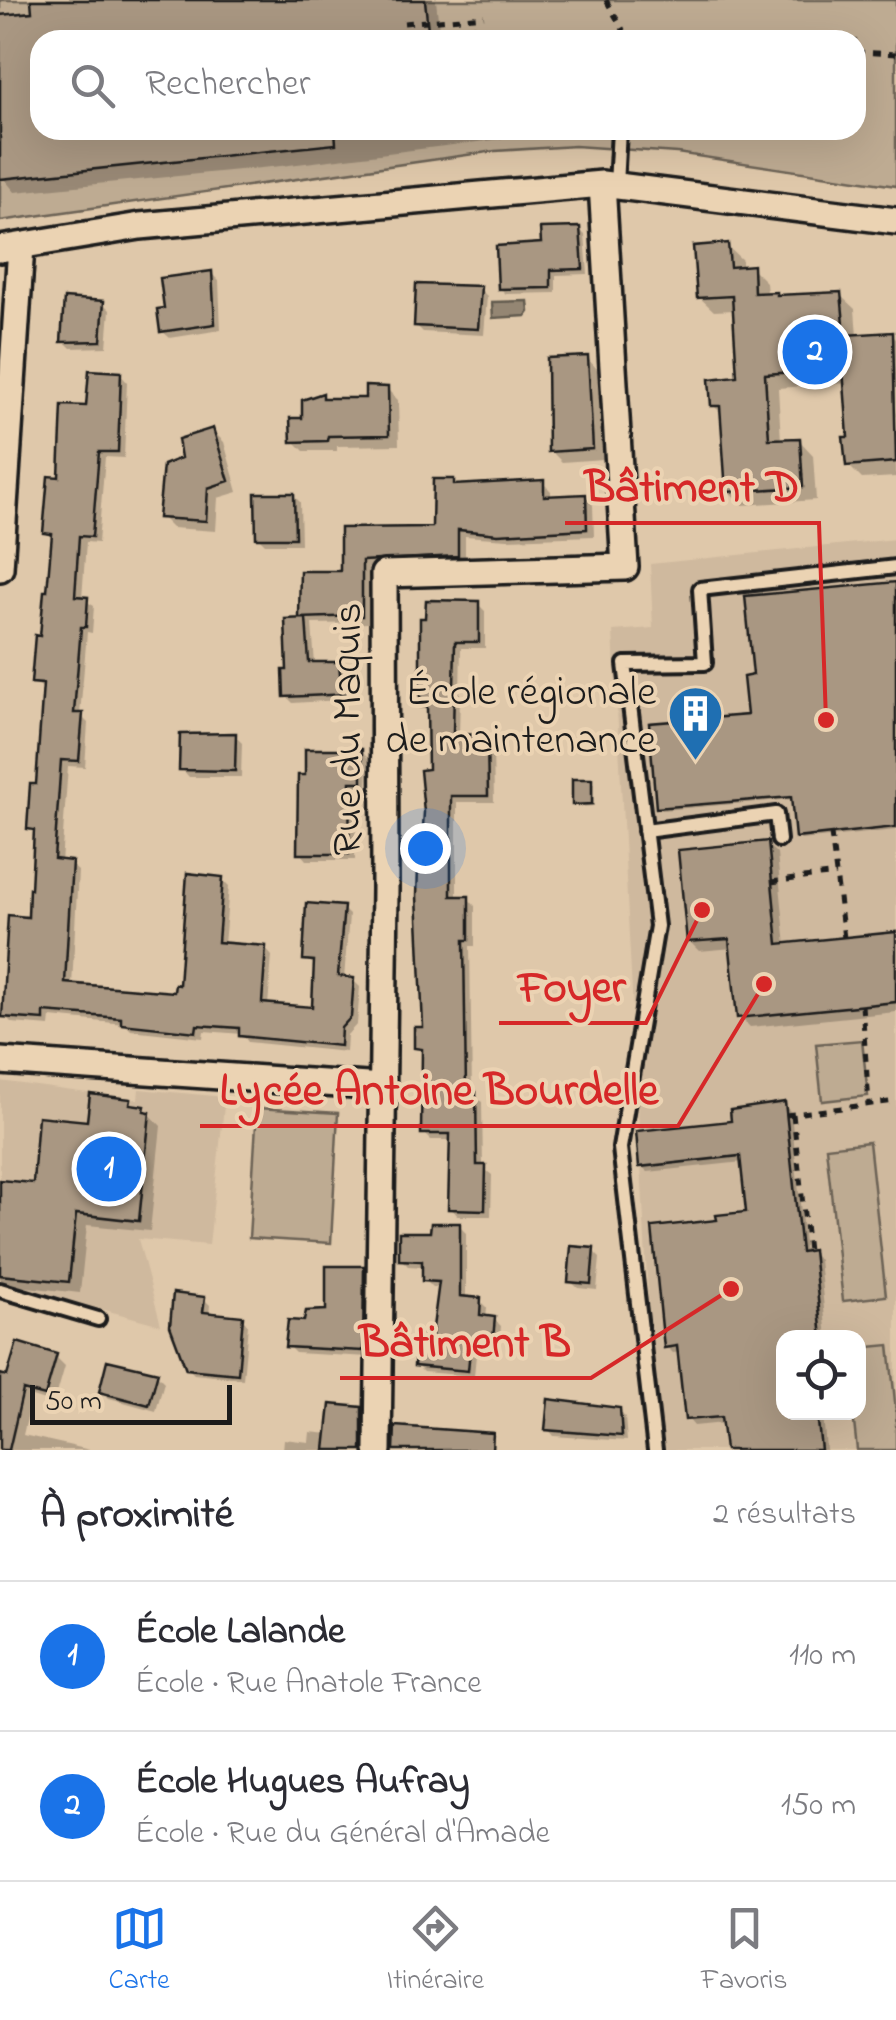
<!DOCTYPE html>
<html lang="fr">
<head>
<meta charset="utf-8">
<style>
  :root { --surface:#fff; --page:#f7f7f7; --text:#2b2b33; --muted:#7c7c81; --line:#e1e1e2; --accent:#1a73e8 }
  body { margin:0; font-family:"Indie Flower",sans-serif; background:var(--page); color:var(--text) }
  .controls { position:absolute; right:30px; bottom:30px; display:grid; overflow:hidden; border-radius:20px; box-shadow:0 10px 40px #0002 }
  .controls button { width:90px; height:90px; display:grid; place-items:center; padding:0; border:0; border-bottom:2px solid var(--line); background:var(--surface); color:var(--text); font:50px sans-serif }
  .scale { position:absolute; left:30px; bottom:25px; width:202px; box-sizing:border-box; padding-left:10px; border:5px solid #1c1c1c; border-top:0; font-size:28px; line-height:35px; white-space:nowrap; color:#1c1c1c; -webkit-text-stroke:8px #ebd3b3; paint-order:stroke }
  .you { position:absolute; left:425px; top:848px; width:35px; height:35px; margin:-25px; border:8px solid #fff; border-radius:50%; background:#1a73e8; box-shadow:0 0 0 15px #1a73e833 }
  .badge { display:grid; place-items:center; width:65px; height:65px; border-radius:50%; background:var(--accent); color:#fff; font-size:32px; font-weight:700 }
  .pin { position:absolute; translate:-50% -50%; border:5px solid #fff; box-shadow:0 2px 10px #0006 }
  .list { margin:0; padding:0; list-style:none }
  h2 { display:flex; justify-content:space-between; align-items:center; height:130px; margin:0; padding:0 40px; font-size:42px }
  h2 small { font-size:32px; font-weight:400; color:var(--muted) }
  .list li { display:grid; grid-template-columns:65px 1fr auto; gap:30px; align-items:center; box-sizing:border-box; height:150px; padding:0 40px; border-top:2px solid var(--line) }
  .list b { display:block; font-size:38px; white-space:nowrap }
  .list p { margin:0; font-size:32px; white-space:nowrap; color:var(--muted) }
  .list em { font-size:32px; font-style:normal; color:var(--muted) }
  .icon { flex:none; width:55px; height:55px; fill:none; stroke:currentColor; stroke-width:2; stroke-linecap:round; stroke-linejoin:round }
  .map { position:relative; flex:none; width:896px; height:1450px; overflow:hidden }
  .search { position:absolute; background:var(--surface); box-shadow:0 10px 40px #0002; left:30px; right:30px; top:30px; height:110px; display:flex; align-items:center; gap:25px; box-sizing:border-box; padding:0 35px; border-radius:30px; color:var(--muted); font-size:38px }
  .sheet { height:430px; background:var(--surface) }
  nav { display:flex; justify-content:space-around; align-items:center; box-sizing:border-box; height:140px; border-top:2px solid var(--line); background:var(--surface); font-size:28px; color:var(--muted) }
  nav a { display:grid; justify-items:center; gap:5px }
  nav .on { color:var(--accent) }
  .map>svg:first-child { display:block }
  .built { fill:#cfb99e; fill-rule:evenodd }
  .green { fill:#beab92; stroke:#6d6457; stroke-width:2.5; fill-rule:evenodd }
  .water { fill:#948673; stroke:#645c50; stroke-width:2.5 }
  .shadow { fill:#0003 }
  .building { fill:#a99782; stroke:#1c1c1c; stroke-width:2.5 }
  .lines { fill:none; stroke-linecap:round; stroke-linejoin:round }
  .lane-casing { stroke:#1c1c1c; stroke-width:20 }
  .street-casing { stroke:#1c1c1c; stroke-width:32 }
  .path { stroke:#1c1c1c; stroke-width:5; stroke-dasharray:8 8; stroke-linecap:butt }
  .lane { stroke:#ebd3b3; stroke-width:12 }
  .street { stroke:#ebd3b3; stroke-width:25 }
  .labels { text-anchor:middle; stroke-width:8; stroke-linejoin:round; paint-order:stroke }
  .poi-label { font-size:42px; fill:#1c1c1c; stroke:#ebd3b3; text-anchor:end }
  .street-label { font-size:42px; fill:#1c1c1c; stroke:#ebd3b3 }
  .leader { fill:none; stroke:#d62828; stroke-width:4 }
  .callout-dot { fill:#d62828; stroke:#ebd3b3; stroke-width:4 }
  .callout-label { font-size:45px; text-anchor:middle; font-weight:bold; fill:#d62828; stroke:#ebd3b3; stroke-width:8; stroke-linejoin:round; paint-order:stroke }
</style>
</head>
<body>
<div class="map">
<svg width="896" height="1450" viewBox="0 0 896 1450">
  <rect width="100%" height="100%" fill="#dfc8aa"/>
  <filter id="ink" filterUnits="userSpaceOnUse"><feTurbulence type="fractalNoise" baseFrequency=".01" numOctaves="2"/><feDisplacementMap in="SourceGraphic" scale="20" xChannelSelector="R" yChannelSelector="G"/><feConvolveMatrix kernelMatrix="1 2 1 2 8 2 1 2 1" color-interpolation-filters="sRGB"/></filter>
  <g filter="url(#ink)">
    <path class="built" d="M896 539V1450H656L613 631 653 628 650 564ZM784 1338H858V1412H784Z
      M0 1081 131 1099H138L139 1089 225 1097 209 1245 138 1239 161 1325 0 1282Z"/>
    <path class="green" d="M0 0H896V186L677 153 575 146 495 151 0 221ZM40 40H856V130H40Z
      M862 1040 868 1096 822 1101 816 1044Z
      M257 1108 338 1113 331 1243 249 1238Z
      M869 1142 886 1296 843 1301 826 1147Z
      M889 1345 896 1411V1450H857L853 1413 858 1412 859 1348Z"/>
    <path class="water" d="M528 301 529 312 526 316 493 318 492 302Z"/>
    <path class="shadow" d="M33 0H436L439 28 475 24 490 40H40V130H500L502 139 281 166 15 192 0 174V17L35 14Z
      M579 229 585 235 588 274 556 275V293L506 294 500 288 544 246Z
      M727 246 742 260V268H752L766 282 767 295 779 298 840 295 855 309 857 336 892 335 896 339V477L862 479 848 465 850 440 847 383 778 388 781 441 799 440 813 455 816 500 743 505 728 491 723 415 713 405 740 378 735 310 714 311 699 297Z
      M212 274 219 281 221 330 170 338 162 331 167 310Z
      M480 289 487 296 484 335 423 332 416 325Z
      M103 303 110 310 107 347 71 348 64 341Z
      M587 358 598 370 603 459 562 462 551 451Z
      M120 374 127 382 124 458 105 457 98 543 86 542 82 599 94 606 92 633 87 632 80 715 88 723 85 767 68 766 61 863 70 864 78 871 72 986 176 995 182 988 222 879 229 886 224 945 265 948 272 956 268 1006 314 1010 317 966 305 959 342 908 349 915 344 979 353 980 360 987 357 1024 347 1035 346 1052 248 1042 242 1034 204 1031 203 1038 131 1030 125 1024 51 1017 50 1026 12 1023 5 1016 30 920 36 835 29 828 38 787 45 689 33 682 49 594 54 540 46 532 88 408Z
      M387 389 398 400 399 445 337 446V451H304L293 440 322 396 327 401H367Z
      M213 431 224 442 238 492 218 498 216 531 172 528 161 517 184 460Z
      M453 482 459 488 543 483 551 491V498L585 497 593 505 594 536 507 539 465 536V563L368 568 369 623 312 624 315 665 338 664 345 676 356 683V699L293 703 286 696 306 620 302 617 343 574 342 530 434 529Z
      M293 495 300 502 301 544H265L258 537Z
      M896 584V830L801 840 797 837 793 799 662 810 658 807 749 718 756 677Z
      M478 604 485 611V648H461L459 737H486L493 744 494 802H457V898H468L475 906V946H470L472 1095 482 1102 483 1168 492 1175 491 1216H458L451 1208 452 1140H431L424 1133V1055L417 1047 426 1030 424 843 430 771V713L423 706 422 620Z
      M235 736 242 743 241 777H189L182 769Z
      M361 751 368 758 367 788H356L355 860H306L300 853Z
      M591 782 594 784V806L577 807 574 804Z
      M767 844 777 854 786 946 896 935V1012L750 1027 740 1017 733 948 699 951 689 941Z
      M130 1101 136 1107 144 1108 161 1126 150 1231 87 1225 80 1293 0 1284V1183L36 1186 89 1123Z
      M784 1105 791 1112 805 1254 812 1253 819 1260 827 1338H784V1412H829L823 1413 826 1450H727L724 1423 694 1426 688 1419 680 1352 673 1353 667 1347 720 1223 748 1214 743 1162 648 1172 641 1166 734 1123Z
      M459 1226 466 1233V1299L480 1301 487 1308 486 1318 494 1319 501 1326 499 1346 477 1344 474 1376 423 1372 416 1365 434 1338 440 1287H432L425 1280 424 1267 408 1266 401 1259 432 1235Z
      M593 1251 600 1258 597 1290 578 1288 570 1281Z
      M363 1268 370 1276 369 1357 295 1353 288 1346 307 1324 328 1312Z
      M204 1299 210 1305 209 1315 242 1319 248 1325 243 1379 194 1374 188 1368Z
      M56 1357 65 1366 54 1404 32 1397 23 1435 90 1450H0V1408L7 1384Z
      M157 1375 164 1382 156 1411 109 1398 102 1391Z
      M361 1410 368 1417 369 1450H283L284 1439 309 1442 310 1432 329 1434Z
      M618 1410 625 1417 627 1441 554 1436 548 1429Z"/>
    <path class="building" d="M31 0H425L429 40H40V130H335L336 144 0 179V15L32 12Z
      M580 227 583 269 551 270V288L498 289 496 246 541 243 540 228Z
      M728 243 730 267 753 265 754 293 777 292V295L841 292 845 335 893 332 896 462 846 466 843 437H848L843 369 765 374 769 439 800 438 803 487 726 492 720 406H711L709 379 737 376 732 296 697 298 693 246Z
      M212 271 215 324 160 332 157 309 164 308 160 278Z
      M416 284 481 286 478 329 414 326Z
      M64 298 104 301 101 341 61 342Z
      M588 356 593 449 548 452 547 358Z
      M89 370 121 372 118 452H99L92 537 79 536 75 596 88 597 86 627H81L74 713H83L79 761 61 760 54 859 72 861 65 983 174 992 175 984 179 985 187 873 223 877 218 942 266 946 262 1003 312 1007 314 961 303 960 306 903 344 906 338 976 354 978 351 1017 341 1028 340 1046 239 1036V1028L197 1025 196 1032 121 1024V1018L44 1012V1020L2 1017 8 915 28 917 29 888 31 889 34 830 27 829 30 784H36L43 684 31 683 35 635 40 636 44 591H47L52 534 43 533 48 476 59 477 62 405 86 406Z
      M365 386 388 387 389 435 328 436 327 441 291 442 290 418H302V400L323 393V398H365Z
      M213 428 229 481 208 488 206 521 158 518 163 465 181 458 178 439Z
      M433 479H454V485L544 480V496L586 494 587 529 498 534 458 530V556L362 561V616L299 618 300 571H340V528L432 527Z
      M255 493H294L295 538H256Z
      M896 582V827L795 838 791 797 656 808 649 723 747 715 743 677 753 675 745 596Z
      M426 600 479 601V642H455L453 734 487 735 488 796H451V896H469V940H464L466 1092H476L477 1165H486L485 1210 448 1209 450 1134H421L422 1049 414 1048V1027H423L417 896 419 840H422L424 812 420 770 428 769 427 707H420V618H425Z
      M306 618 309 662H339L340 674 350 673 351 694 284 697 283 670H287L285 619Z
      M236 733 235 771 179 770 180 734Z
      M305 749H362V782H350L349 854H297L298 775H305Z
      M572 779H592V804L572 805Z
      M768 841 778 944 896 932V1002L737 1018 729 939 687 942 678 850Z
      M90 1094 131 1099 130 1104 145 1106 144 1111 150 1112 139 1221 76 1214 69 1282 0 1275V1180L33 1183 38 1116 87 1121Z
      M785 1102 801 1252 813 1250 822 1338H784V1412H817L821 1450H725L721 1417 685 1420 677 1346 664 1348 652 1227 717 1220 716 1215 746 1212 740 1156 639 1167 636 1131 731 1121 730 1110Z
      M431 1223H460V1296L481 1298 480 1315 495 1317 493 1340 471 1338 468 1371 414 1366 416 1334 432 1335 439 1282 422 1281V1261L399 1260V1232H430Z
      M571 1246 594 1248 591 1284 568 1282Z
      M326 1266H364L363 1351 285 1347 288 1320 304 1321 306 1311 326 1310Z
      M173 1293 205 1297 203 1312 243 1316 238 1374 186 1369 170 1326Z
      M17 1342 57 1354 45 1396 23 1390 9 1450H0V1374L7 1376Z
      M107 1360 158 1372 149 1405 99 1392Z
      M548 1399 620 1408 622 1436 545 1430Z
      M330 1404 362 1407V1450H325Z
      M395 1426 493 1433 492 1450H394Z"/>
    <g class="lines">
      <defs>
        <path id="lane" d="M616 185 619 130
          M645 831 776 814 779 840
          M0 1290 98 1319
          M655 1450 620 1148 657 926 625 664 705 663 700 589 896 567"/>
        <path id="street" d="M0 249 140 226 602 184 896 221
          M0 568 21 246
          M0 1061 382 1087
          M378 1450 385 889 384 574 625 567 602 184"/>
      </defs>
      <use href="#lane" class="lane-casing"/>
      <use href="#street" class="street-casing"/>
      <path class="path" d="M606 0 626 35 697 40
        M404 23 484 16
        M856 52 896 54
        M831 834 844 938
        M771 882 836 874
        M862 1005 869 1104
        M793 1114 808 1251
        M786 1115 896 1101"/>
      <use href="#lane" class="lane"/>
      <use href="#street" class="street"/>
    </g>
  </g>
  <defs>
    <symbol id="building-pin" viewBox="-11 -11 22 30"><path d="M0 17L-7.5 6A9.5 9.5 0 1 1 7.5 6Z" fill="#1f6fb2" stroke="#ebd3b3"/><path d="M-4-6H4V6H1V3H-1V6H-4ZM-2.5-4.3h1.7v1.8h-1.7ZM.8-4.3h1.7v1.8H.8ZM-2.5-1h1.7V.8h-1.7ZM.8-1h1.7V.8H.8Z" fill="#fff"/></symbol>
  </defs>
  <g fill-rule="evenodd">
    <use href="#building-pin" x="664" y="682" width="63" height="86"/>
  </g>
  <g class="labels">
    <g class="poi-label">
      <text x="656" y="704">École régionale<tspan x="656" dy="48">de maintenance</tspan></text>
    </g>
    <g class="street-label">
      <text transform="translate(345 729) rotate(-90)" y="15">Rue du Maquis</text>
    </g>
  </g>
  <path class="leader" d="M826 720L819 523H565M702 910L646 1023H499M764 984L678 1126H200M731 1289L591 1378H340"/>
  <g class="callout-dot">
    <circle cx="826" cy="720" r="10"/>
    <circle cx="702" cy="910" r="10"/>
    <circle cx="764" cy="984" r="10"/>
    <circle cx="731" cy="1289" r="10"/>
  </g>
  <g class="callout-label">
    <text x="692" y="501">Bâtiment D</text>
    <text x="572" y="1001">Foyer</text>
    <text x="439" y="1104">Lycée Antoine Bourdelle</text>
    <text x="465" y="1356">Bâtiment B</text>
  </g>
</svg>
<div class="controls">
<button><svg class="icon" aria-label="locate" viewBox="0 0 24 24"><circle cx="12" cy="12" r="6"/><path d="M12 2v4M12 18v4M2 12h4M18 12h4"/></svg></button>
</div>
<div class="scale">50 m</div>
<div class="you"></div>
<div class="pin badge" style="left:109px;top:1169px">1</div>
<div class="pin badge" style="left:815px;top:352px">2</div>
<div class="search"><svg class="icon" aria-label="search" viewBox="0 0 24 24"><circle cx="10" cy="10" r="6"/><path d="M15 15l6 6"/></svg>Rechercher</div>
</div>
<section class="sheet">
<h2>À proximité<small>2 résultats</small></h2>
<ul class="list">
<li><span class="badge">1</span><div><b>École Lalande</b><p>École · Rue Anatole France</p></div><em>110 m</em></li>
<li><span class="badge">2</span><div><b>École Hugues Aufray</b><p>École · Rue du Général d'Amade</p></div><em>150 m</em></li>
</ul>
</section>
<nav>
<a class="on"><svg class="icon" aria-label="map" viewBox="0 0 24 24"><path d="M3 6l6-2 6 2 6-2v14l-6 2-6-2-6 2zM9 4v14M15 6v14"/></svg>Carte</a>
<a><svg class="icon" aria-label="directions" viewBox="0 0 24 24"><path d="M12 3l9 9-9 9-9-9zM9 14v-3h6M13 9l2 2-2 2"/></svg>Itinéraire</a>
<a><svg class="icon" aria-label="saved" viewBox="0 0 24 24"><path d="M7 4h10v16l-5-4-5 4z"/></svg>Favoris</a>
</nav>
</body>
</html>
